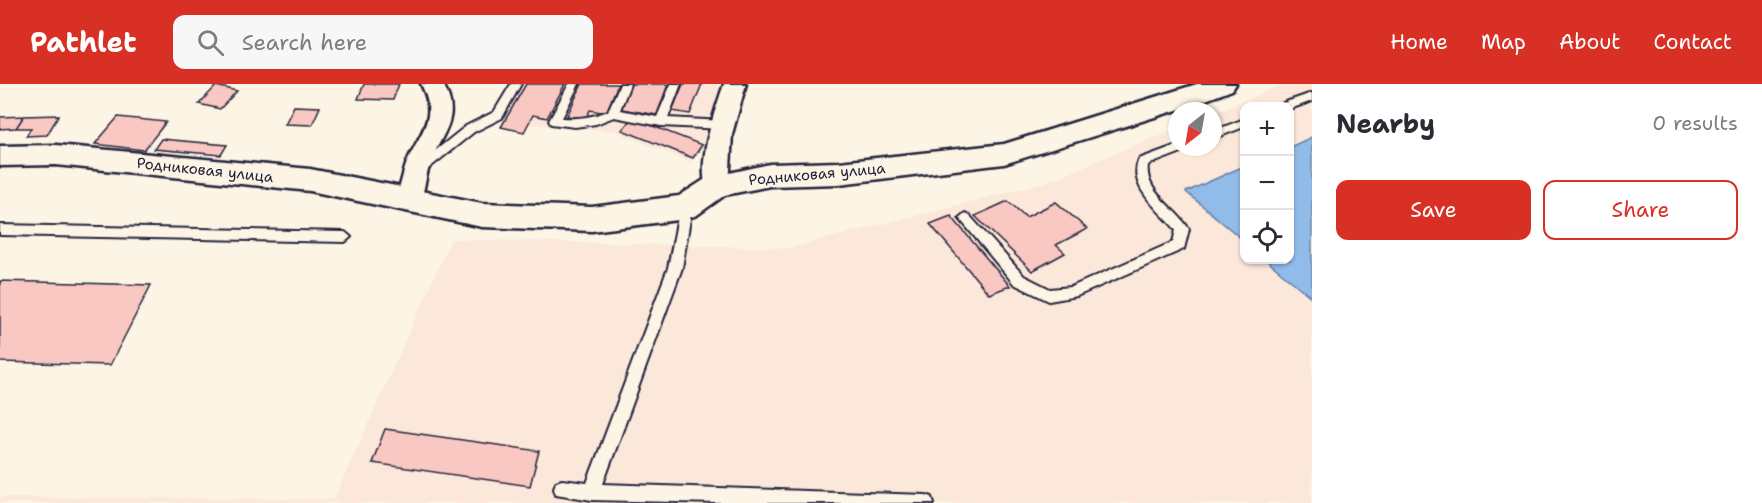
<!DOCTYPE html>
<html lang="en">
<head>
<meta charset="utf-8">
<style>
  :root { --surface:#fff; --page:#f7f7f7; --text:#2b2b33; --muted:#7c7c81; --line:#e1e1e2; --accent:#d93025 }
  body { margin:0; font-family:"Shantell Sans",sans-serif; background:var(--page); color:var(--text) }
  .controls { position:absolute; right:18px; top:18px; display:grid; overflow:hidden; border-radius:12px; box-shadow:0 2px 4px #0004 }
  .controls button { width:54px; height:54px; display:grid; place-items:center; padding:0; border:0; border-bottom:2px solid var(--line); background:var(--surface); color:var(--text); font:30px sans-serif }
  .compass { position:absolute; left:1168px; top:18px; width:54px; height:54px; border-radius:50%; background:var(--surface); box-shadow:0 2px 4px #0004; rotate:211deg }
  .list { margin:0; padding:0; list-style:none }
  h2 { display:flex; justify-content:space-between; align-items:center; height:78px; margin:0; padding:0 24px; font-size:26px }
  h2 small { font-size:20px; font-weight:400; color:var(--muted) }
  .actions { display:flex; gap:12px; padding:18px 24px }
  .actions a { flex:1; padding:14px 0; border:2px solid var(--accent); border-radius:12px; text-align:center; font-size:21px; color:var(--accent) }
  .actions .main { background:var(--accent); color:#fff }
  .icon { flex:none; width:33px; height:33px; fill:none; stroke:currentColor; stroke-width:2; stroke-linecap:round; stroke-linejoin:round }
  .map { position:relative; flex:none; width:1312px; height:419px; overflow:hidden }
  header { display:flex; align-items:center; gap:36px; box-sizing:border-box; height:84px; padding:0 30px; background:var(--accent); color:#fff }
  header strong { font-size:28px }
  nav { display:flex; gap:33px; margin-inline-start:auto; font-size:21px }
  .search { width:420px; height:54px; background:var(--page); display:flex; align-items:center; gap:15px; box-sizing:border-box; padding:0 21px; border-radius:12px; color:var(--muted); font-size:22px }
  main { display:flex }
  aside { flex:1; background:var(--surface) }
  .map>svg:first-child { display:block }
  .built { fill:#fbe8da; fill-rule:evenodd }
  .water { fill:#91bcea; stroke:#657ea4; stroke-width:1.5 }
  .building { fill:#f9c8c2; stroke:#22223b; stroke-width:1.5 }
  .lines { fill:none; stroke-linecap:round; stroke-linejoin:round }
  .service-casing { stroke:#22223b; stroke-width:4 }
  .minor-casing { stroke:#22223b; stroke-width:5 }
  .tertiary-casing { stroke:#22223b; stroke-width:5 }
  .service { fill:#fcf5e5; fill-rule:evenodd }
  .minor { fill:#fcf5e5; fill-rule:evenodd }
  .tertiary { fill:#fcf5e5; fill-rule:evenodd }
  .labels { text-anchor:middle; stroke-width:5; stroke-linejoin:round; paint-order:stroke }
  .street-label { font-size:15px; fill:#22223b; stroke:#fcf5e5 }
</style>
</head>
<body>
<header>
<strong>Pathlet</strong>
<div class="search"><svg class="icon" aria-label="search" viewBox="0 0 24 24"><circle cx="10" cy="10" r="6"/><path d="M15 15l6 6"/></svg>Search here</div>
<nav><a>Home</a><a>Map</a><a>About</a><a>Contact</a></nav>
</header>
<main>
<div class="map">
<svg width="1312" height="419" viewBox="0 0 1312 419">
  <rect width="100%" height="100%" fill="#fcf5e5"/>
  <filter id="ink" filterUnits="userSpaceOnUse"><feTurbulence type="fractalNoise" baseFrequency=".0167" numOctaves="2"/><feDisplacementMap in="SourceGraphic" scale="12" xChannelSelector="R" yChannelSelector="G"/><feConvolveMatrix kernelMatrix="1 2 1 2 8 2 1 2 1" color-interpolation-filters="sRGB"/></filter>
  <g filter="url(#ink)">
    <path class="built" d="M523 0H729L707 62 690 78 615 47 503 38Z
      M1285 0H1312V419H0V413L334 415 451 155 790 164 1045 98 1177 44V63H1213V29ZM1244 22H1290V176H1244Z"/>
    <path class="water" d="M1312 53V214L1266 176H1290V63Z
      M1244 82V157L1186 108Z"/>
    <path class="building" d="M364 0H399L393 16 358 15Z
      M526 0H565L547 34 533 31 524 48 501 43Z
      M582 0H618L606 29 590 26 586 35 567 32Z
      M631 0H668L657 31 620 25Z
      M683 0H702L690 30 672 27Z
      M216 2 237 7 220 25 199 20Z
      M294 22 320 23 312 41 285 40Z
      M59 31 47 51 26 52 31 44H16L24 32Z
      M24 32 16 44 0 45V33Z
      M118 33 166 38 144 66 95 60Z
      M632 34 702 61 693 74 622 46Z
      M161 55 227 61 221 71 154 65Z
      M1008 117 1026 133 1056 118 1087 145 1056 161 1065 169 1032 187 975 132Z
      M951 132 1010 202 989 210 930 140Z
      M0 197 151 201 110 281 0 278Z
      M385 345 539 367 530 402 372 379Z"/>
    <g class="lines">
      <defs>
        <path id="service" d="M511 0H521L502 34 474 48 423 89H415L413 86 415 83 466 42 494 28Z
          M569 0H579L562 34C579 35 593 33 608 27L620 0H630L620 26 657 33 671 0H681L668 34 724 37 730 41 724 45 661 42 614 33 596 40 575 43 551 40 549 37Z
          M1312 9V17L1290 25V22H1281L1283 19Z
          M1244 35V43L1213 55V47Z
          M1177 61V63H1189L1187 66 1148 81C1144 109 1177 124 1189 145L1184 165 1077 212 1049 217 1014 200 959 134 965 129 969 131 1024 192 1050 205 1071 203 1173 158 1176 146C1161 127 1126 103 1139 75Z
          M686 118 692 123 682 184 603 400 926 411 932 413 934 419H717L592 416 556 410 554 404 556 398 562 396 587 399 668 184 680 123Z
          M0 141 345 148 351 153 345 158 0 151Z"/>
        <path id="minor" d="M421 0H443C462 35 442 47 430 80 425 93 425 108 418 121L409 123 400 121 397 114C400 102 403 89 407 78 420 47 439 35 421 0Z
          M724 0H746L732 50 729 102 726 108 717 111 708 108C695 83 715 26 724 0Z"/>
        <path id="tertiary" d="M1197 0H1236L1232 6 1190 22 1004 80 839 100 770 102 725 111 697 131 686 135 592 147 482 143 310 107 56 81 0 82V62L56 61 310 85 482 119 592 123 679 112 707 94 770 80 839 78 1004 60Z"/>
      </defs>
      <use href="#service" class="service-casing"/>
      <use href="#minor" class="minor-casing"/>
      <use href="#tertiary" class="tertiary-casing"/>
      <use href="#service" class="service"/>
      <use href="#minor" class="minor"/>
      <use href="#tertiary" class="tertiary"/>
    </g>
  </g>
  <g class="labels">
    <g class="street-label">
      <text transform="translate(205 86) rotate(6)" y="5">Родниковая улица</text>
      <text transform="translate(817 90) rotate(-5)" y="5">Родниковая улица</text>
    </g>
  </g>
</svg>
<div class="controls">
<button>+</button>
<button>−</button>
<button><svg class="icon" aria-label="locate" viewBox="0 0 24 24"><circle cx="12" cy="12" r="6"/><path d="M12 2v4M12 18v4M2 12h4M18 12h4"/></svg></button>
</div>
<svg class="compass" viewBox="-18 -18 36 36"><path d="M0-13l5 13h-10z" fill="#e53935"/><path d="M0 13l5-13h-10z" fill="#7c7c81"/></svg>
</div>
<aside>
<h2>Nearby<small>0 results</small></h2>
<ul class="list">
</ul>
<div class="actions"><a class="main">Save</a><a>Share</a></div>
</aside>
</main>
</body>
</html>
